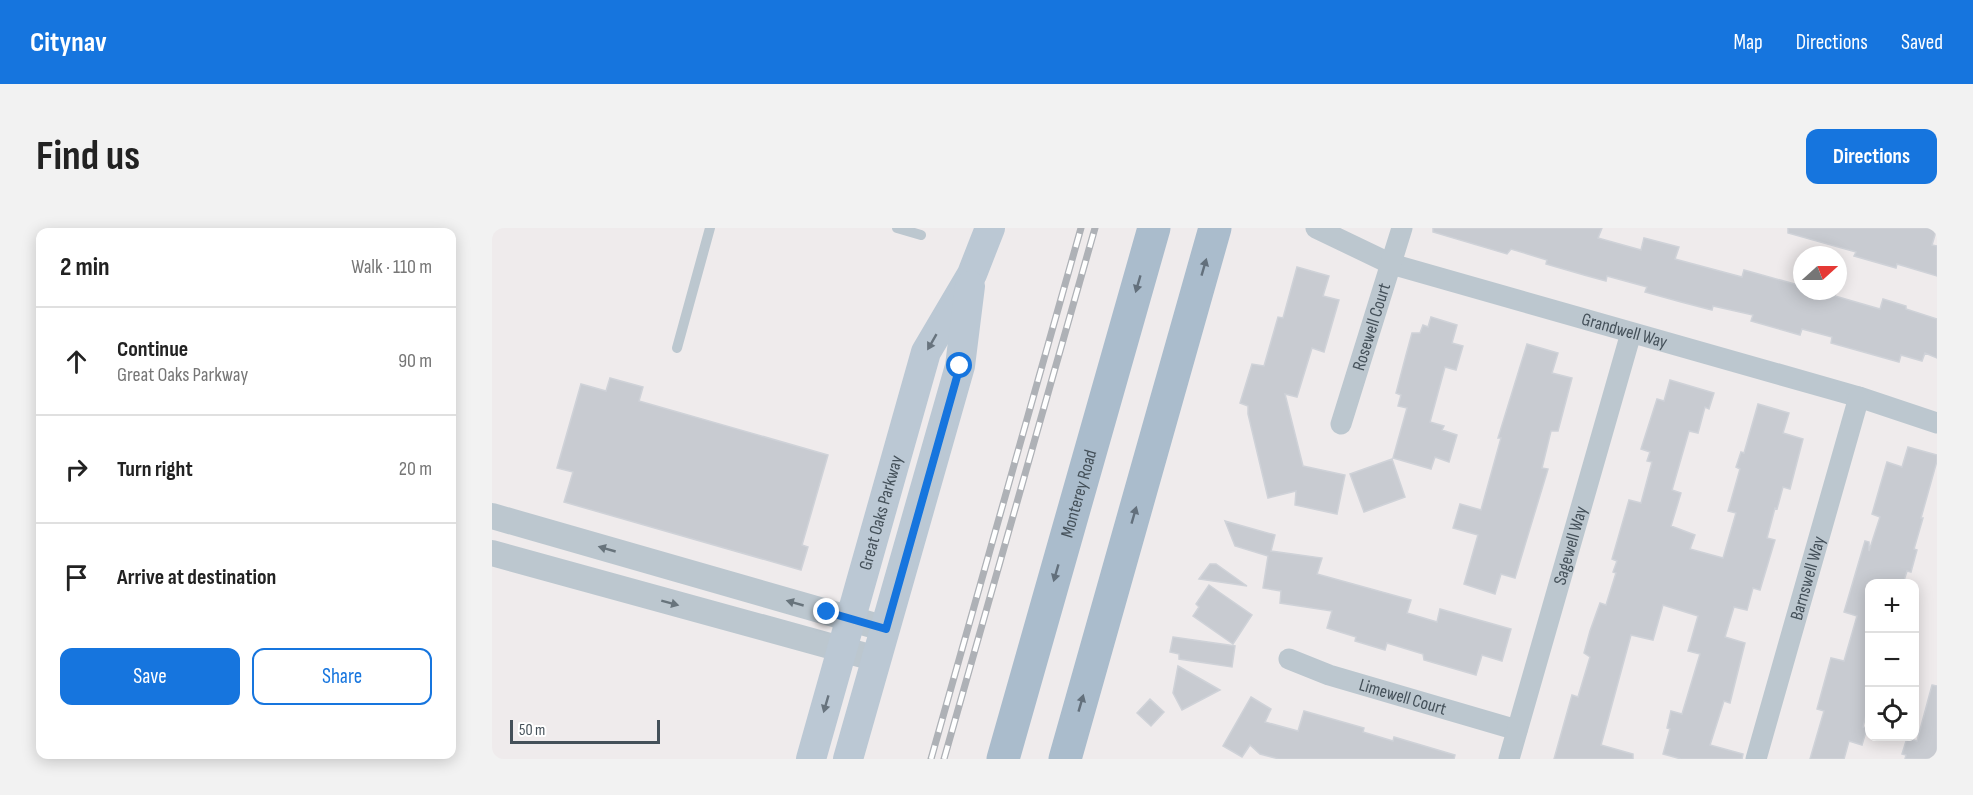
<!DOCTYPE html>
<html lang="en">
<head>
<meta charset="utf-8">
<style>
  :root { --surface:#fff; --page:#f2f2f2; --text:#222; --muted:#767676; --line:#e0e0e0; --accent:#1675de }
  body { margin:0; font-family:"Sofia Sans Condensed",sans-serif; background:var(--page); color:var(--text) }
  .controls { position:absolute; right:18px; bottom:18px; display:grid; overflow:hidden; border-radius:12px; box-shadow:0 3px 15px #0003 }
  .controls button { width:54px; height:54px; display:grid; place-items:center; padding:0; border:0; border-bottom:2px solid var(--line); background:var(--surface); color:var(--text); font:30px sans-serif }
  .compass { position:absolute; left:1301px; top:18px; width:54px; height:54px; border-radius:50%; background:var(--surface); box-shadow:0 3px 15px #0003; rotate:69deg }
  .scale { position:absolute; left:18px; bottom:15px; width:150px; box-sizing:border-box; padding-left:6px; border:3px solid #445059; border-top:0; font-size:16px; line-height:21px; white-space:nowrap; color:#445059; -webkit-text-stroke:4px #fff; paint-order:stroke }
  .stop { position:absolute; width:18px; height:18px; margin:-14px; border:4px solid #1675de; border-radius:50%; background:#fff }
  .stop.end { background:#1675de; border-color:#fff; box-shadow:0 2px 6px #0008 }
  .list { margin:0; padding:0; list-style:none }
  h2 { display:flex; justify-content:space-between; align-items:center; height:78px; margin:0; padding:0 24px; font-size:26px }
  h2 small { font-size:20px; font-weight:400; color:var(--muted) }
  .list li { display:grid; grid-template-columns:39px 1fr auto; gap:18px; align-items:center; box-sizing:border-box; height:108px; padding:0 24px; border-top:2px solid var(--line) }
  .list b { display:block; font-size:22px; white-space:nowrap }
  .list p { margin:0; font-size:20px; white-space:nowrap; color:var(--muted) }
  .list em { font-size:20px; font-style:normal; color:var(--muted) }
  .actions { display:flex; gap:12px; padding:18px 24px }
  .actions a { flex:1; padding:14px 0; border:2px solid var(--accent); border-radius:12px; text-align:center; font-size:21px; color:var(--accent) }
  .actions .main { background:var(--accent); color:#fff }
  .icon { flex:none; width:33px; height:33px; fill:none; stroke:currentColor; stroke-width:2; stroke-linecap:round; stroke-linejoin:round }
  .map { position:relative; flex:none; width:1445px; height:531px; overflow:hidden; border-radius:12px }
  header { display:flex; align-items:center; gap:36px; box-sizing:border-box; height:84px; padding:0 30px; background:var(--accent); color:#fff }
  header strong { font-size:28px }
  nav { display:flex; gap:33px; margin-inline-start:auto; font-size:21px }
  .intro { display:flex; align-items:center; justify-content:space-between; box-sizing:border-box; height:144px; padding:0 36px }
  h1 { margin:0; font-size:42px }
  .button { padding:15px 27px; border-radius:12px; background:var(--accent); color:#fff; font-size:21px; font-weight:700 }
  main { display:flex; gap:36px; padding:0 36px }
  aside { flex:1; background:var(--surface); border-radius:12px; box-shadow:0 3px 15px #0003 }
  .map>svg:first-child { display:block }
  .building { fill:#c8cbd1; stroke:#cfd2d8; stroke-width:1.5 }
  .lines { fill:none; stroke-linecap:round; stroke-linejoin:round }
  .service { stroke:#bcc7cf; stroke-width:10 }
  .minor { stroke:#bcc7cf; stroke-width:21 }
  .tertiary { stroke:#bcc7cf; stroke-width:26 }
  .secondary { stroke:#bbc8d4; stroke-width:30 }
  .primary { stroke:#aabccc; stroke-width:33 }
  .rail-casing { stroke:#aeb1b6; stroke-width:7 }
  .rail { stroke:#fff; stroke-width:4.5; stroke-dasharray:14; stroke-linecap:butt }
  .oneway { fill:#63707c }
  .oneway2 { fill:#68747e }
  .oneway3 { fill:#68747c }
  .route { stroke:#1675de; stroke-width:8 }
  .labels { text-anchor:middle; stroke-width:4.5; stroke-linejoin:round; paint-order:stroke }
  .street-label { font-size:18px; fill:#445059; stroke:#fff }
</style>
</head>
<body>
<header>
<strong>Citynav</strong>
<nav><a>Map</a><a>Directions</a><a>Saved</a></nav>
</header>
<div class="intro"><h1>Find us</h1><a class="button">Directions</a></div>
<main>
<aside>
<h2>2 min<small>Walk · 110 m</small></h2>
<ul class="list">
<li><svg class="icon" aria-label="ahead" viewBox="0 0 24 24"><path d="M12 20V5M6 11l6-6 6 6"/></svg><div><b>Continue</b><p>Great Oaks Parkway</p></div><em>90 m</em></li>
<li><svg class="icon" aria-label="right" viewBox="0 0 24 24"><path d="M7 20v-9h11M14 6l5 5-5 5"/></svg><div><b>Turn right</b></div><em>20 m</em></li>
<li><svg class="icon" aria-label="arrive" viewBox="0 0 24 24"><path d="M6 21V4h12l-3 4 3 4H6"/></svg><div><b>Arrive at destination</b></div></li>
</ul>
<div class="actions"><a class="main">Save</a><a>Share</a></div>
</aside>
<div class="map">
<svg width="1445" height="531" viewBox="0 0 1445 531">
  <rect width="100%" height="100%" fill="#efebec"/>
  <path class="building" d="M941 0H1110L1106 10 1149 22 1152 10 1187 19 1183 31 1194 34 1250 49 1252 42 1310 58V63H1344L1343 68 1388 81 1391 71 1414 78V81L1445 91V130L1433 125 1430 133 1409 127 1407 134 1339 115 1340 109 1310 101 1308 107 1259 93 1261 87 1221 78 1220 82 1189 74 1153 64 1155 59 1115 48 1114 53 1092 47 1054 36 1055 32 1019 21 1015 26 941 4Z
    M1296 0H1445L1440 17 1445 18V48L1405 36 1404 40 1362 28 1364 24 1296 5Z
    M805 39 837 48 831 68 847 72 832 124 820 120 805 169 793 166 811 238 853 247 845 286 803 277 804 263 776 270 756 186V178L748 175 760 136 772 138 786 89 791 90Z
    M939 89 965 97 960 115 971 118 964 142 953 139 938 194 952 198 950 202 965 207 957 234 943 229 939 241 901 230 915 180 906 178 909 167 904 165 914 127 920 105H928L931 97 936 99Z
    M1035 116 1066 125 1060 145 1080 150 1066 203H1059L1050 240 1056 241 1023 350 1009 346 1003 366 972 356 986 307 961 300 968 276 989 282 1009 210H1006Z
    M118 150 151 159 147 173 336 227 310 317 316 319 309 342 72 274 81 244 65 240 89 156 114 163Z
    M1178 152 1222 165 1217 181 1213 179 1206 205 1197 203 1180 262 1189 265 1179 298 1203 307 1198 321 1231 330 1244 285 1236 283 1248 241 1244 239 1249 224 1252 225 1266 176 1297 185 1291 205 1311 211 1298 261 1291 259 1285 281 1283 280 1275 310 1283 312 1268 362 1261 360 1255 382 1242 379 1233 409 1253 415 1238 475 1232 473 1218 517 1251 526 1250 531H1189L1171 526 1178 501 1175 500 1179 483 1190 486 1208 426 1196 423 1206 388 1171 377 1161 412 1139 407 1109 517 1141 526V531H1062L1080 467 1086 469 1098 429 1092 425 1098 403 1108 375 1114 377 1124 345 1121 344 1125 333 1120 331 1137 272 1149 275 1160 234 1155 233 1158 224 1149 221 1165 171 1172 173Z
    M1416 219 1445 227V233L1429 290H1431L1422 321 1425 322 1419 344 1415 343 1411 356H1377V475L1371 499 1375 500 1370 517 1357 513 1352 531H1318L1332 483 1325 481 1339 430 1352 433 1365 388 1352 384 1373 313 1377 314V323L1388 289 1380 286 1395 234 1410 239Z
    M900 231 913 269 872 284 858 246Z
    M733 293 783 307 779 323 830 330 825 346 919 372 915 385 945 394 948 381 1019 401 1010 433 990 427 984 447 932 432 931 426 895 415 893 422 863 413 864 409 835 400 840 383 788 375 789 363 771 360 776 328 743 318Z
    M718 336H724L755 358 707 351Z
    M717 357 760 387 741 416 701 388 707 379 704 376Z
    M681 409 743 418 740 439 687 431V426L678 424Z
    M686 438 728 462 690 482 681 465Z
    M1440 457 1445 458V531H1413L1414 527 1410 526 1415 510 1425 513Z
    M759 469 779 481 773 494 806 503 812 483 872 500 871 504 901 513 902 509 963 527 962 531H787L768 526 758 517 750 529 731 518Z
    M658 471 672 484 659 498 645 485Z"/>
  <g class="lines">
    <path class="service" d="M405 0 429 7
      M185 120 218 0"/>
    <g class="minor">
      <path id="s1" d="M824 0 899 36 1367 169 1445 195"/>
      <path id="s2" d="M849 196 910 0"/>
      <path id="s3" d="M797 431 837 447 1025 502"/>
      <path id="s4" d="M1017 531 1139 105"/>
      <path id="s5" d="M1264 531 1367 169"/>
    </g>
    <path class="tertiary" d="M0 288 394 401
      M0 325 385 431"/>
    <g class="secondary">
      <path id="s6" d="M319 531 434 124 480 46 498 0"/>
      <path d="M356 531 468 138 478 58"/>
    </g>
    <g class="primary">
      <path id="s7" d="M511 531 662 0"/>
      <path d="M573 531 723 0"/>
    </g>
    <defs>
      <path id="rail" d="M439 531 589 0
        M452 531 603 0"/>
    </defs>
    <use href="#rail" class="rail-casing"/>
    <use href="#rail" class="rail"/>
  </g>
  <defs><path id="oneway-solid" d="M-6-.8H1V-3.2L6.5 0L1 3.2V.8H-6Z" transform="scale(1.5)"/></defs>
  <g class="oneway">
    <use href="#oneway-solid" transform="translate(712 39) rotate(-74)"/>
    <use href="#oneway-solid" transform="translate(646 56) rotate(106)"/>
    <use href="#oneway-solid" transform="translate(642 287) rotate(-74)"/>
    <use href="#oneway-solid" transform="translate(564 345) rotate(106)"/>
    <use href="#oneway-solid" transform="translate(589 475) rotate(-74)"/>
  </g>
  <g class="oneway2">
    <use href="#oneway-solid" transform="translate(440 114) rotate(120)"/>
    <use href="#oneway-solid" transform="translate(334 476) rotate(106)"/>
  </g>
  <g class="oneway3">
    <use href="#oneway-solid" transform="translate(115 321) rotate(-164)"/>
    <use href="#oneway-solid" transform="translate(178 375) rotate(15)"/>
    <use href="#oneway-solid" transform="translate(303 375) rotate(-164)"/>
  </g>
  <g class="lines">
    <path class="route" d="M335 384 394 401 468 138"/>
  </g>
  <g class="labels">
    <g class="street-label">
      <text dy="6" stroke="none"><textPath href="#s2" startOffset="102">Rosewell Court</textPath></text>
      <text dy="6" stroke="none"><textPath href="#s1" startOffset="326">Grandwell Way</textPath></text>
      <text dy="6" stroke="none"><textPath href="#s7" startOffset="276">Monterey Road</textPath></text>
      <text dy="6" stroke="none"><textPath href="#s6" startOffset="256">Great Oaks Parkway</textPath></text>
      <text dy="6" stroke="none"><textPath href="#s4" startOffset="222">Sagewell Way</textPath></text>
      <text dy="6" stroke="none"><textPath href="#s5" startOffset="188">Barnswell Way</textPath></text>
      <text dy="6" stroke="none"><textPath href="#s3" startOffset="120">Limewell Court</textPath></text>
    </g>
  </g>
</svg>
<div class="controls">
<button>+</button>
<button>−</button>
<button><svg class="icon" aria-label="locate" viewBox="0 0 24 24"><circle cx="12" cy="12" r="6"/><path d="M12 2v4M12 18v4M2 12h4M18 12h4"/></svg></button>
</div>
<svg class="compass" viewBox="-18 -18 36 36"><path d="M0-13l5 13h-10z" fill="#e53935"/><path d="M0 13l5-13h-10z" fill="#767676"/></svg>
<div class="scale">50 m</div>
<div class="stop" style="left:468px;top:138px"></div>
<div class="stop end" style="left:335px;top:384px"></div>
</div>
</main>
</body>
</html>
